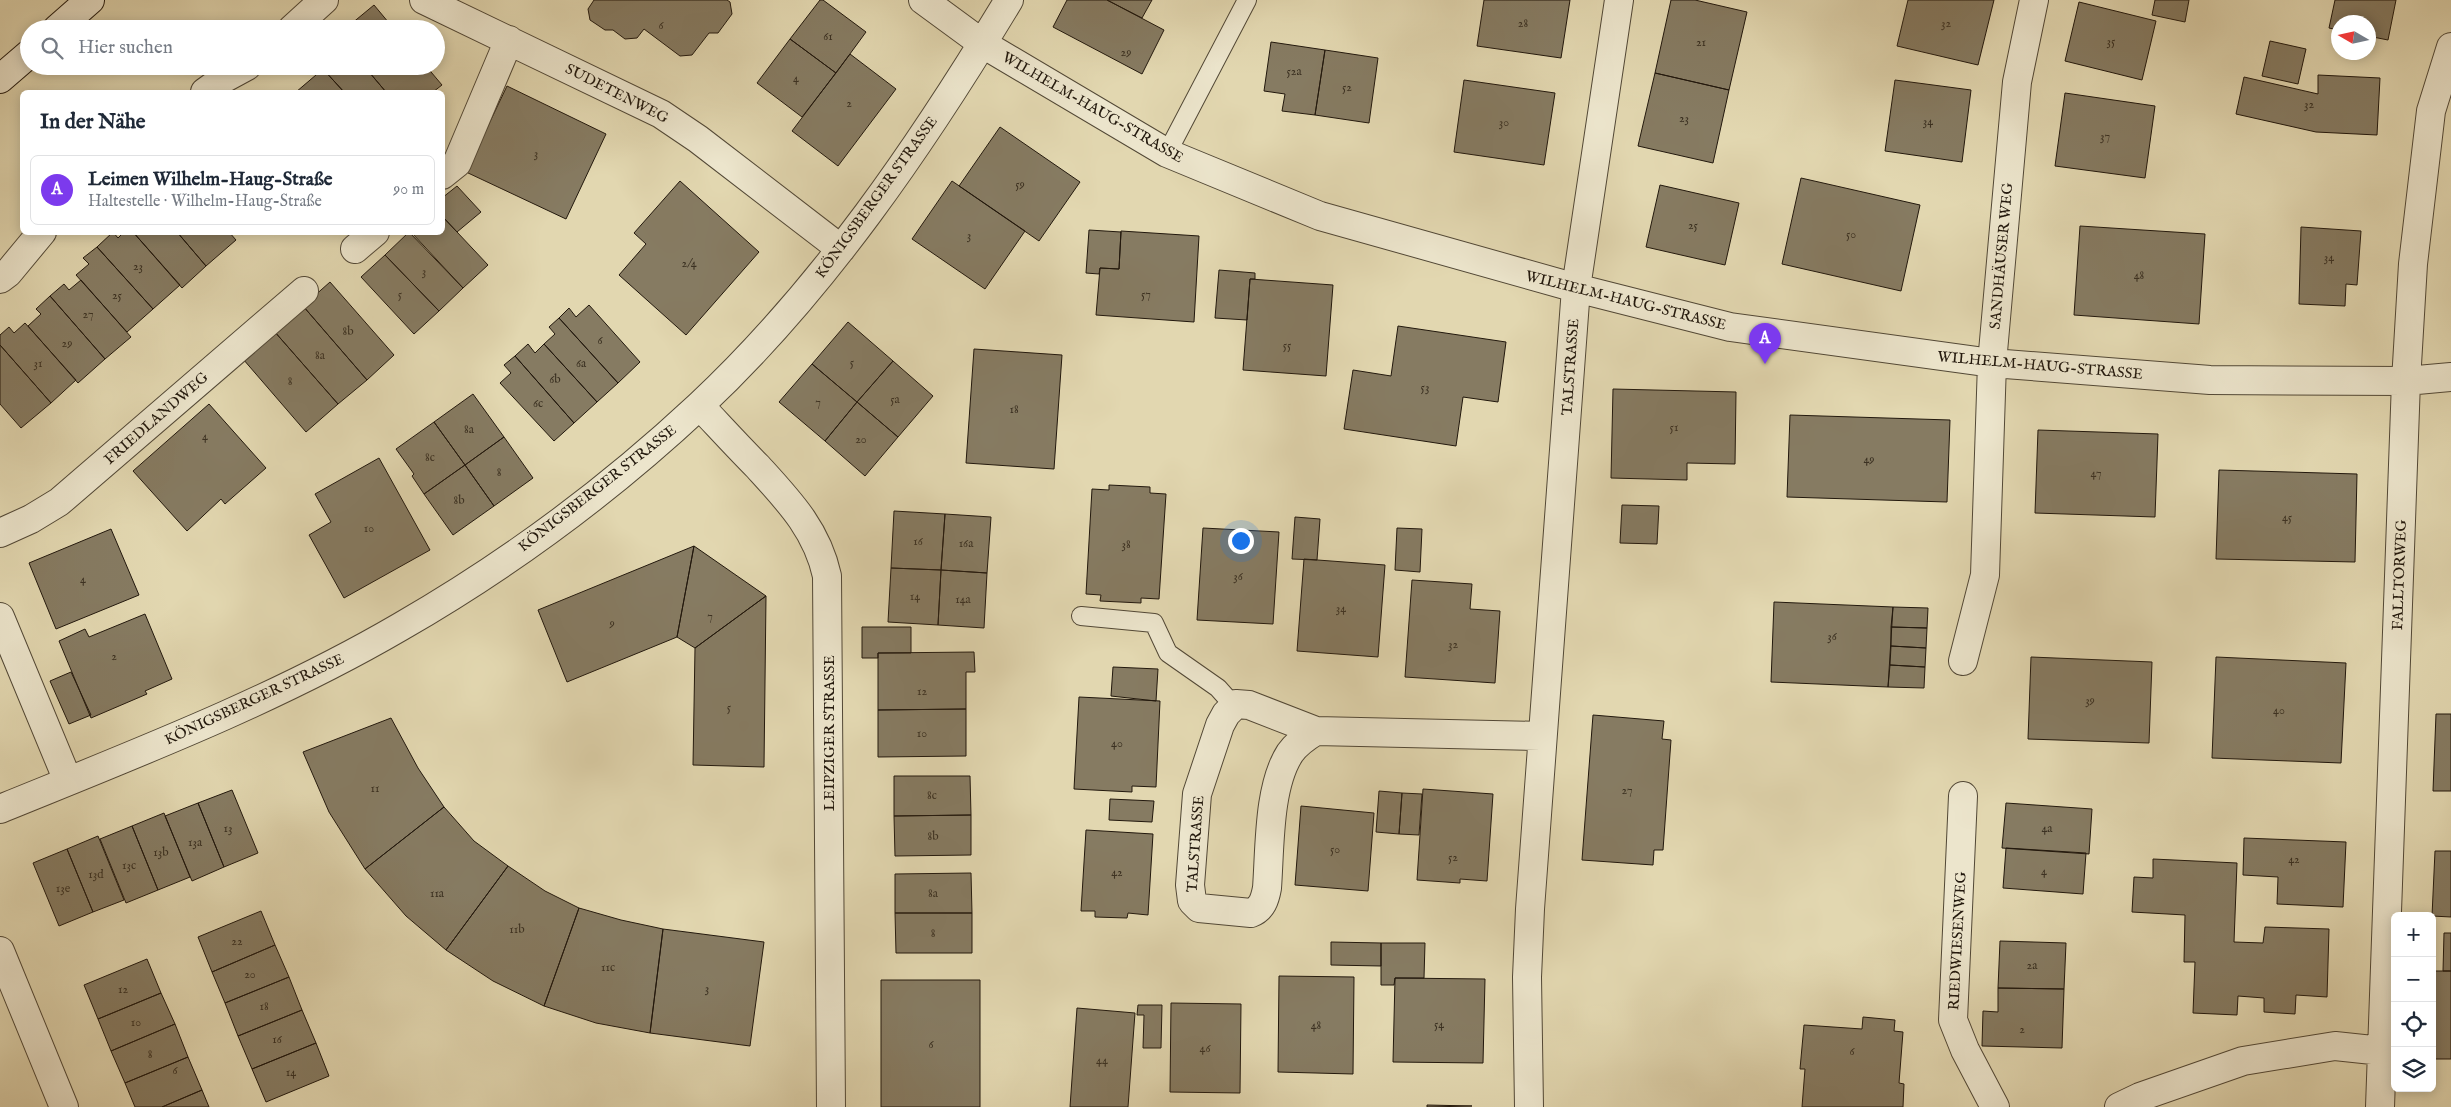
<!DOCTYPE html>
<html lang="de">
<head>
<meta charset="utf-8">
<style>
  :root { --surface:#fff; --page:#f6f6f7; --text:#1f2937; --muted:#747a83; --line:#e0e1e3; --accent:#7c3aed }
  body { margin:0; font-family:"IM FELL English",serif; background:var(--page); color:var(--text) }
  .controls { position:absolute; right:15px; bottom:15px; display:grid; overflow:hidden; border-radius:8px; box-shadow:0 2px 12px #0003 }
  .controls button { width:45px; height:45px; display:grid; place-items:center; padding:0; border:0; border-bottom:1px solid var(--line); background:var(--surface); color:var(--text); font:25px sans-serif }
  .compass { position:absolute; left:2331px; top:15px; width:45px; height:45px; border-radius:50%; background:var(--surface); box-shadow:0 2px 12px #0003; rotate:279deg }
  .you { position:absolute; left:1240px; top:540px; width:18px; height:18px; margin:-12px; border:4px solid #fff; border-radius:50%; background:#1a73e8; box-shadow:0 0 0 8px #1a73e833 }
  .badge { display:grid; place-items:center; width:32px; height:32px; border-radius:50%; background:var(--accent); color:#fff; font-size:16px; font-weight:700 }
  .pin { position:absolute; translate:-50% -41px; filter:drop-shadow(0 1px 2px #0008) }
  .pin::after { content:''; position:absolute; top:26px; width:18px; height:15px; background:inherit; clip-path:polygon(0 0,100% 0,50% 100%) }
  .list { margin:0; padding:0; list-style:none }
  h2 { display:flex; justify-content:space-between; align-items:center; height:65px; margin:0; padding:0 20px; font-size:21px }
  h2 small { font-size:16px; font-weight:400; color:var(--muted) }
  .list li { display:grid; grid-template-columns:32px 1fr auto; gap:15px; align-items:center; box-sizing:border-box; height:70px; margin:0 10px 10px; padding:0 10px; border:1px solid var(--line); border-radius:8px }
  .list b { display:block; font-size:19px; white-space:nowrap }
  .list p { margin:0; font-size:16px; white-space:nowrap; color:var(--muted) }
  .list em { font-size:16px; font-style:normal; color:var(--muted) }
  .icon { flex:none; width:28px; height:28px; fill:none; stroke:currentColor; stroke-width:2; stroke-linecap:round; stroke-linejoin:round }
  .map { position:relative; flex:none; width:2451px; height:1107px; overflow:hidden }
  .search { position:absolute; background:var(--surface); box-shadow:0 2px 12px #0003; left:20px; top:20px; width:425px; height:55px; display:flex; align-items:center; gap:12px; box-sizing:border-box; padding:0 18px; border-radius:28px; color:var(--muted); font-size:19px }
  .panel { position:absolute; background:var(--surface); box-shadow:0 2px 12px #0003; left:20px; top:90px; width:425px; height:145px; border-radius:8px }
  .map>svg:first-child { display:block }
  .building { fill:#867b62; stroke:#22180d }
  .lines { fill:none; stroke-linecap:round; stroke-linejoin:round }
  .service-casing { stroke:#524836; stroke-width:20 }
  .minor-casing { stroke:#524836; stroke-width:30 }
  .secondary-casing { stroke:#22180d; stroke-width:30 }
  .service { stroke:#ece5cc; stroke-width:18 }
  .minor { stroke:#ece5cc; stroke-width:28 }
  .secondary { stroke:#ece5cc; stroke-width:28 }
  .labels { text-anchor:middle; stroke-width:4; stroke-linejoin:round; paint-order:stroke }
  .number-label { font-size:12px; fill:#3b3122 }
  .street-label { font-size:15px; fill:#22180d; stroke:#ece5cc }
</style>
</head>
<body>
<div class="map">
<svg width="2451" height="1107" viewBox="0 0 2451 1107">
  <rect width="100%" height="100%" fill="#e2d7b0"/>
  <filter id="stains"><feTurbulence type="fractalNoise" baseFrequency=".004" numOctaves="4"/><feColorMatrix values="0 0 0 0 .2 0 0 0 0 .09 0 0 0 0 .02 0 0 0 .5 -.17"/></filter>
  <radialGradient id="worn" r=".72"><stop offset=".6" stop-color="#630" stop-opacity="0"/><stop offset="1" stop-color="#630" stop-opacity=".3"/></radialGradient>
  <path class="building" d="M594 0H727L730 2 732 14 718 33H709L692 55 680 56 644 29 637 38 625 39 613 30H605L590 20 588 9Z
    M820 0H823L866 32 836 73 790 39Z
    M1067 0H1107L1164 30 1142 74 1053 27Z
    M1107 0H1152L1142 18Z
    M1484 0H1570L1561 58 1477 46Z
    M1671 0H1695L1747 12 1729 90 1655 73Z
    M1908 0H1994L1978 65 1897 46Z
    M2155 0H2189L2185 22 2152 15Z
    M2335 0H2396L2388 40 2368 36V22H2338V30L2329 28Z
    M2079 2 2156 21 2142 80 2065 61Z
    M374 5 394 29H345Z
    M790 39 836 73 802 117 757 83Z
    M2270 41 2306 49 2298 84 2262 76Z
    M1271 42 1325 50 1315 115 1282 111 1285 94 1264 91Z
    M1325 50 1378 58 1369 123 1315 115Z
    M850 54 896 89 838 166 792 131Z
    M326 66H364L386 92H344L323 69Z
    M364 66H426L442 85 433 92H386Z
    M323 69 344 92H296Z
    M1655 73 1729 90 1713 163 1638 146Z
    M2318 75 2380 78 2377 135 2316 132 2236 114 2244 77 2318 94Z
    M1464 80 1555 93 1544 165 1454 152Z
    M1895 80 1971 90 1962 162 1885 151Z
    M507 86 606 134 566 219 466 172Z
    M2065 93 2155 106 2145 178 2055 166Z
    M1000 127 1080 182 1039 241 959 186Z
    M1801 178 1920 205 1901 291 1782 264Z
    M680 181 759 252 686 335 619 275 646 244 634 233Z
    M952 181 1025 231 985 289 912 239Z
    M1660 185 1739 203 1725 265 1646 247Z
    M457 186 481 212 457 232 442 216V198Z
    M442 216 488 265 463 288 411 232H442Z
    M2080 226 2205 234 2199 324 2074 315Z
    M2301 227 2361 231 2357 285 2346 284 2345 306 2299 304Z
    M1089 230 1121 232 1119 269 1100 268 1099 274 1086 273Z
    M1121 231 1199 236 1194 322 1096 315 1100 268 1119 269Z
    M113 232 118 238 124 232H133L180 285 153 309 97 247Z
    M133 232H177L206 266 182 288Z
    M177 232H229L236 240 206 266Z
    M409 232 463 288 439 311 385 255Z
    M97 247 153 309 127 332 76 275 89 264 83 258Z
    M385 255 439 311 414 334 361 277Z
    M1219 270 1255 273V279H1250L1247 320 1215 318Z
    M1250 279 1333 285 1326 376 1243 370Z
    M81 280 131 337 105 359 50 296 64 284 69 290Z
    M330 282 394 355 367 380 303 306Z
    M50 296 105 359 78 383 28 326 41 314 36 309Z
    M589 305 640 362 618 383 559 318 569 308 576 317Z
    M303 306 367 380 338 404 274 331Z
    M559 318 618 383 597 402 544 344 555 334 549 327Z
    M848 322 893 361 857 402 812 364Z
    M25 323 76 380 51 403 0 345V335L9 327 14 333Z
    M1398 326 1506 342 1498 402 1463 397 1456 446 1344 429 1353 370 1391 376Z
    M274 331 338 404 306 432 243 359Z
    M528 344 535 353 544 344 597 402 574 423 515 356Z
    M0 345 51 403 21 428 0 404Z
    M974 349 1062 355 1054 469 966 463Z
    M515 356 574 423 554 441 500 383 511 373 504 365Z
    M893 361 933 396 898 437 857 402Z
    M812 364 857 402 825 441 779 402Z
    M1613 389 1736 392 1735 464 1687 463V480L1611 478Z
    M473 394 504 437 465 465 434 422Z
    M857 402 898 437 865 476 825 441Z
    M209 404 266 468 225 504 221 499 187 531 133 471Z
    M1790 415 1950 420 1947 502 1787 497Z
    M434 422 465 465 424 494 412 476 414 474 396 449Z
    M2038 430 2158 434 2155 517 2035 513Z
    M504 437 533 478 494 506 465 465Z
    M379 458 430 550 344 598 309 535 331 522 315 494Z
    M465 465 494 506 453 535 424 494Z
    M2219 470 2357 474 2355 562 2216 559Z
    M1109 485 1150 487V493L1166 494 1159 599 1141 598V603L1100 601 1101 595 1086 594 1092 489 1109 490Z
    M1622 505 1659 506 1657 544 1620 543Z
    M894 511 945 514 941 570 891 568Z
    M945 514 991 517 987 573 941 570Z
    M1295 517 1320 519 1317 560 1292 559Z
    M1203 528 1279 532 1273 624 1197 620Z
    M1397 528 1422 529 1420 572 1395 570Z
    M111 529 139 595 56 629 29 563Z
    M694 546 766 596 695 648 677 637Z
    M694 546 677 637 567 682 538 610Z
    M1304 559 1385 565 1378 657 1297 651Z
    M891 568 941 570 938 625 888 622Z
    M941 570 987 573 984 628 938 625Z
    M1412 580 1472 584 1470 609 1500 611 1495 683 1405 677Z
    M766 596 764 767 693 765 695 648Z
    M1774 602 1893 607 1888 687 1771 682Z
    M1893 607 1928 608 1927 628 1891 627Z
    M145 614 172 679 145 691 147 694 91 718 59 641 85 629 89 637Z
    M862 627H911V653H878V658H862Z
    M1891 627 1927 628 1926 648 1891 646Z
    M1891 646 1926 648 1925 667 1890 665Z
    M974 652 975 672H966V709L878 710V653Z
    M2031 657 2152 662 2149 743 2028 739Z
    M2216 657 2346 663 2341 763 2212 758Z
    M1890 665 1925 667 1924 688 1888 687Z
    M1113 667 1158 669 1156 701 1111 696Z
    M71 672 91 715 69 724 50 681Z
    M1079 697 1160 701 1156 787 1132 786V792L1074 789Z
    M966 709V756L878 757V710Z
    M2436 714H2451V791H2433Z
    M1593 715 1664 721 1662 739 1671 740 1663 850H1654L1653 865 1582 860Z
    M391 718 418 768 444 807 365 869 329 812 303 752Z
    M894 776H970L971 815 894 816Z
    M1423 789 1493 794 1487 881 1460 879V883L1417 880Z
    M232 790 258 853 224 867 198 803Z
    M1379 791 1402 793 1399 834 1376 832Z
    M1402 793 1422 794 1419 835 1399 834Z
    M1110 799 1154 801 1152 822 1109 820Z
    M198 803 224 867 192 881 165 816Z
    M2006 803 2092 809 2089 854 2002 848Z
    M1301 806 1374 813 1368 891 1295 885Z
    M444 807 474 841 508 866 446 950 406 916 365 869Z
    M164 813 190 877 158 890 132 826Z
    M971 815V855L895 856 894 816Z
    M132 826 158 890 126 903 100 839Z
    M1086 830 1153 834 1148 915 1128 913 1127 918 1095 917V911H1081Z
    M98 836 124 900 93 912 67 849Z
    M2244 838 2346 842 2343 907 2277 904 2278 877 2243 875Z
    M2006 848 2086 853 2083 894 2003 888Z
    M67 849 93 912 59 926 33 863Z
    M2435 851H2451V917L2432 916Z
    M2153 859 2237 863 2234 942 2263 943 2265 927 2329 929 2327 997 2296 995 2295 1014 2264 1012V998L2238 996 2237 1015 2193 1013 2195 962H2184L2185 915 2132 912 2134 877 2153 878Z
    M508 866 545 891 579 908 544 1006 493 981 446 950Z
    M971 873 972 913H895V874Z
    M579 908 621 920 663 929 650 1033 596 1023 544 1006Z
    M261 911 275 945 212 972 198 937Z
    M895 913H972V953H896Z
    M663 929 764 942 750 1046 650 1033Z
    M2444 933H2451V971H2443Z
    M2000 941 2066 943 2064 989 1998 988Z
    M1331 942 1381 943V966L1331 965Z
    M1381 943H1425L1424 978H1395L1394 985H1381Z
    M275 945 289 977 225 1003 212 972Z
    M147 959 161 993 98 1019 84 985Z
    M2435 971H2451V1059H2433L2432 987 2435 984Z
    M1279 976 1354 977 1353 1074 1278 1072Z
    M289 977 302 1010 238 1036 225 1003Z
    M1395 978 1485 979 1483 1063 1393 1062Z
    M881 980H980V1107H881Z
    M1998 988 2064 989 2062 1048 1982 1046 1983 1011 1998 1012Z
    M161 993 175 1024 111 1051 98 1019Z
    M1171 1003 1241 1004 1240 1093 1170 1092Z
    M1138 1005H1162L1161 1048H1143L1144 1015H1137Z
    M1077 1008 1135 1013 1128 1107H1070Z
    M302 1010 316 1043 252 1069 238 1036Z
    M1863 1017 1895 1020 1894 1031 1903 1032 1899 1083 1904 1084 1903 1107H1802L1805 1069H1800L1804 1025 1862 1029Z
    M175 1024 188 1057 125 1083 111 1051Z
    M316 1043 329 1076 266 1102 252 1069Z
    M188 1057 202 1090 162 1107H135L125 1083Z
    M202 1090 209 1107H162Z
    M1427 1105 1472 1106 1427 1107Z"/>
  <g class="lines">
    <defs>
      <path id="service" d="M1167 153 1247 0
        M1081 616 1154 623 1168 653 1218 688 1234 706"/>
      <path id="minor" d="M424 0 661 114 698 139 841 249
        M923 0 983 44 1167 153 1320 216 1576 288 1730 327 1992 363 2210 380 2406 381 2451 377
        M292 29 324 0
        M205 92 223 79 247 66
        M442 175 457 163 509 40
        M355 249 375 232
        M0 279 8 273 42 232
        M700 406C719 426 738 447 758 467 789 501 817 530 827 576L831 1107
        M0 533 31 519 59 502 304 291
        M0 617 68 781
        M1963 661 1985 575 1992 363 2017 82 2034 0
        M1316 731C1306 737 1297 743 1290 753 1268 787 1270 848 1267 888 1265 899 1262 909 1251 913L1199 908 1192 901 1190 885 1197 794 1220 725 1226 714 1236 704 1249 705 1316 731 1541 736
        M1963 796 1953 1020 1965 1050 1995 1107
        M0 809C135 754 273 701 400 627 506 566 609 490 699 406 823 290 922 144 1009 0
        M0 951 64 1107
        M1529 1107 1527 977 1530 909 1576 288 1619 0
        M2119 1107 2140 1097 2243 1061 2335 1046 2382 1051
        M2380 1107 2406 381 2413 264 2431 111 2451 47"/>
      <path id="secondary" d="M57 29 90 0
        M0 79 29 54"/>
    </defs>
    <use href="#service" class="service-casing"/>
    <use href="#minor" class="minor-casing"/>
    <use href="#secondary" class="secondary-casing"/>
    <use href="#service" class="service"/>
    <use href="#minor" class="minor"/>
    <use href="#secondary" class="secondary"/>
  </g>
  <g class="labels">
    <g class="number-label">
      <text x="1523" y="27">28</text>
      <text x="1946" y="27">32</text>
      <text x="661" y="29">6</text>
      <text x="828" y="40">61</text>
      <text x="2111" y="45">35</text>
      <text x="1701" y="46">21</text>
      <text x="1126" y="56">29</text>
      <text x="1294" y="75">52a</text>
      <text x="796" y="82">4</text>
      <text x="1347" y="91">52</text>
      <text x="849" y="107">2</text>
      <text x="2309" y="108">32</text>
      <text x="1684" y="122">23</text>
      <text x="1928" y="125">34</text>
      <text x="1504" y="126">30</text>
      <text x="2105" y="140">37</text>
      <text x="536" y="157">3</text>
      <text x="1020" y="188">59</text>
      <text x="1693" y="229">25</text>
      <text x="1851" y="238">50</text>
      <text x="969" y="239">3</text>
      <text x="2329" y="261">34</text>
      <text x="689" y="267">2/4</text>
      <text x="138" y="270">23</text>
      <text x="424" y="275">3</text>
      <text x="2139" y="279">48</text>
      <text x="400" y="298">5</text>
      <text x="1146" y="298">57</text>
      <text x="117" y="299">25</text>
      <text x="88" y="318">27</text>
      <text x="348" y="335">8b</text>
      <text x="600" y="344">6</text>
      <text x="67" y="347">29</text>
      <text x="1287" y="349">55</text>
      <text x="320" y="359">8a</text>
      <text x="852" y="366">5</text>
      <text x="38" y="367">31</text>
      <text x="581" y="367">6a</text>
      <text x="555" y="383">6b</text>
      <text x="290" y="385">8</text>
      <text x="1425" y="391">53</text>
      <text x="895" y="403">5a</text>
      <text x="818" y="406">7</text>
      <text x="538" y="407">6c</text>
      <text x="1014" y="413">18</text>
      <text x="1674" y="431">51</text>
      <text x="469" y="433">8a</text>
      <text x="205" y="440">4</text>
      <text x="861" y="443">20</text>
      <text x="430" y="461">8c</text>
      <text x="1869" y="463">49</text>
      <text x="499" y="476">8</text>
      <text x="2096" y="477">47</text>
      <text x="459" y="504">8b</text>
      <text x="2287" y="521">45</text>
      <text x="369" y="532">10</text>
      <text x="918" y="545">16</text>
      <text x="966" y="547">16a</text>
      <text x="1126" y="548">38</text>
      <text x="1238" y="580">36</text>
      <text x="83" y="583">4</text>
      <text x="915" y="600">14</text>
      <text x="963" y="603">14a</text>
      <text x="1341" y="612">34</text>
      <text x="710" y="620">7</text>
      <text x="612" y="627">9</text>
      <text x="1832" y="640">36</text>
      <text x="1453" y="648">32</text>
      <text x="114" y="660">2</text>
      <text x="922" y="695">12</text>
      <text x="2090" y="704">39</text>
      <text x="729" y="711">5</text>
      <text x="2279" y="714">40</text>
      <text x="922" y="737">10</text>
      <text x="1117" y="747">40</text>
      <text x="375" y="792">11</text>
      <text x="1627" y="794">27</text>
      <text x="932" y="799">8c</text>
      <text x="228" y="832">13</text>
      <text x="2047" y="832">4a</text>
      <text x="933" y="840">8b</text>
      <text x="195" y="846">13a</text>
      <text x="1335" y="853">50</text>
      <text x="161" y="856">13b</text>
      <text x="1453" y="861">52</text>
      <text x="2294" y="863">42</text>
      <text x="129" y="869">13c</text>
      <text x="2044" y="875">4</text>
      <text x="1117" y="876">42</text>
      <text x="96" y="878">13d</text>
      <text x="63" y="892">13e</text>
      <text x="437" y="897">11a</text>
      <text x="933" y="897">8a</text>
      <text x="517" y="933">11b</text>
      <text x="933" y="937">8</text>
      <text x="237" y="945">22</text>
      <text x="2032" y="969">2a</text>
      <text x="608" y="971">11c</text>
      <text x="250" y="978">20</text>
      <text x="707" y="992">3</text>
      <text x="123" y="993">12</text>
      <text x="264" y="1010">18</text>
      <text x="136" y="1026">10</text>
      <text x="1439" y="1028">54</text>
      <text x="1316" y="1029">48</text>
      <text x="2022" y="1033">2</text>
      <text x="277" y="1043">16</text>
      <text x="931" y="1048">6</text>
      <text x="1205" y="1052">46</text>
      <text x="1852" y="1055">6</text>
      <text x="150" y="1058">8</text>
      <text x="1102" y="1064">44</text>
      <text x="175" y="1074">6</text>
      <text x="291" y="1076">14</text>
    </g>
    <g class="street-label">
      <text transform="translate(617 93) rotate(27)" y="5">SUDETENWEG</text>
      <text transform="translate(1093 107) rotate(30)" y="5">WILHELM-HAUG-STRASSE</text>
      <text transform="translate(876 197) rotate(-54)" y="5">KÖNIGSBERGER STRASSE</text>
      <text transform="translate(2001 256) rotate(-85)" y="5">SANDHÄUSER WEG</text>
      <text transform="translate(1626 300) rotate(14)" y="5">WILHELM-HAUG-STRASSE</text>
      <text transform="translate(2040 365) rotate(5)" y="5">WILHELM-HAUG-STRASSE</text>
      <text transform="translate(1570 367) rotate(-86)" y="5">TALSTRASSE</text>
      <text transform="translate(156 418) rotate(-41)" y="5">FRIEDLANDWEG</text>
      <text transform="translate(597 488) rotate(-38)" y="5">KÖNIGSBERGER STRASSE</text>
      <text transform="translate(2399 575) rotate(-88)" y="5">FALLTORWEG</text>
      <text transform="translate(254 699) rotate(-25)" y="5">KÖNIGSBERGER STRASSE</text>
      <text transform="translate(829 733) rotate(-90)" y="5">LEIPZIGER STRASSE</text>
      <text transform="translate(1195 844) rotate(-86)" y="5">TALSTRASSE</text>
      <text transform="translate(1957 941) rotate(-87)" y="5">RIEDWIESENWEG</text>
    </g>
  </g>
  <rect width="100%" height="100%" filter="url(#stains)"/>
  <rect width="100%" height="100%" fill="url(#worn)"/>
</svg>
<div class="controls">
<button>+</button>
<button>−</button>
<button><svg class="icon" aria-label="locate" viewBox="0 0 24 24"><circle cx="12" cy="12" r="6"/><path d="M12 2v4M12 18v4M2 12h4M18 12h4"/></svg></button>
<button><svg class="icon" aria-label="layers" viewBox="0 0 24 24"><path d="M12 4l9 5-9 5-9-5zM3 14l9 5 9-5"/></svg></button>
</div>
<svg class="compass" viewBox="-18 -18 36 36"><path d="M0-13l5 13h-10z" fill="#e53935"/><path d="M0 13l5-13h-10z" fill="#747a83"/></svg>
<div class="you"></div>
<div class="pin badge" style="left:1765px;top:364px">A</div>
<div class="search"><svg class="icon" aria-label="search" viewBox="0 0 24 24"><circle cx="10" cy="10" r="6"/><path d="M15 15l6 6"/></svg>Hier suchen</div>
<section class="panel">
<h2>In der Nähe<small></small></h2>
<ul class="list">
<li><span class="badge">A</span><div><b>Leimen Wilhelm-Haug-Straße</b><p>Haltestelle · Wilhelm-Haug-Straße</p></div><em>90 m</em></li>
</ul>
</section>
</div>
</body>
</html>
